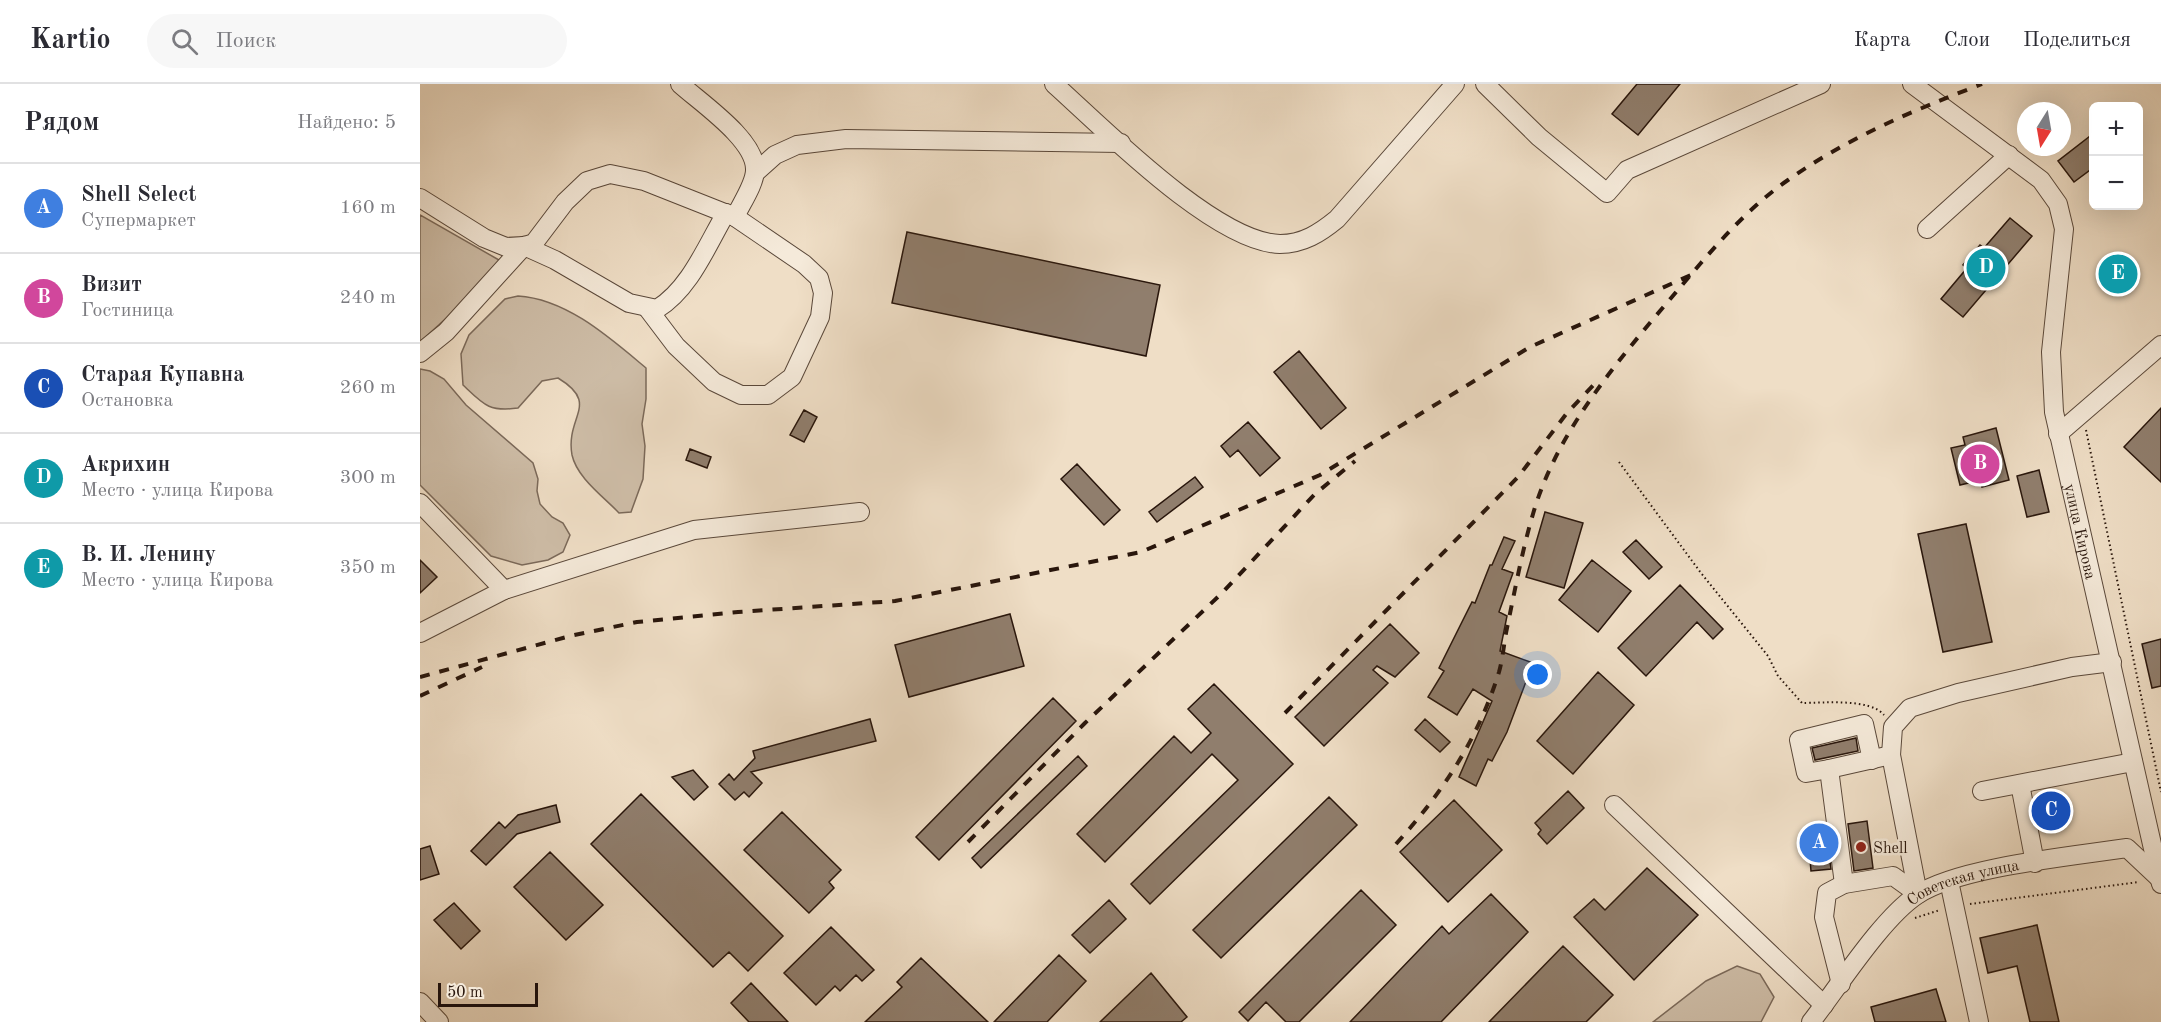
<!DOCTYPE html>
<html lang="ru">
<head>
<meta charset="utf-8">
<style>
  :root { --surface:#fff; --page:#f7f7f7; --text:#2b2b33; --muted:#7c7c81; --line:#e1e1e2; --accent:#0f766e }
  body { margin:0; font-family:"Old Standard TT",serif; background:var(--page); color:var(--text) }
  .controls { position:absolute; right:18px; top:18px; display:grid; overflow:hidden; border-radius:9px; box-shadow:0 6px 24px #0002 }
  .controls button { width:54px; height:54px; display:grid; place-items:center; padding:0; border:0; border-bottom:2px solid var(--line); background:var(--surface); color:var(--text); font:30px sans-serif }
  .compass { position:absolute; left:1597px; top:18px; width:54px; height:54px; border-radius:50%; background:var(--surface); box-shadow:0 6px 24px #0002; rotate:191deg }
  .scale { position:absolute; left:18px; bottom:15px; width:100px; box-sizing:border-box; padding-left:6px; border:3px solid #29160c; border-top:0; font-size:16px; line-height:21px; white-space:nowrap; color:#29160c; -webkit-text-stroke:4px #f5eada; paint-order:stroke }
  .you { position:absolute; left:1118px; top:591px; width:21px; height:21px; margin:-15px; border:4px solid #fff; border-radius:50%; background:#1a73e8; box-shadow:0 0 0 9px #1a73e833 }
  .badge { display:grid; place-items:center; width:39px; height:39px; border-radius:50%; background:var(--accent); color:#fff; font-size:20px; font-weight:700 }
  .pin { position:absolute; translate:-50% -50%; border:3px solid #fff; box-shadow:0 2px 6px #0006 }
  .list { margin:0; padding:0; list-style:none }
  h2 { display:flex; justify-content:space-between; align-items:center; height:78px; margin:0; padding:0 24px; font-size:26px }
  h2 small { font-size:20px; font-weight:400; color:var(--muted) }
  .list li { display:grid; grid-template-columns:39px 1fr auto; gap:18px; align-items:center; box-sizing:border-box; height:90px; padding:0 24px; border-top:2px solid var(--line) }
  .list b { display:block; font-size:22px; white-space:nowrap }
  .list p { margin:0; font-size:20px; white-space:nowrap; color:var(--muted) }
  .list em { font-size:20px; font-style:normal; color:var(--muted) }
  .icon { flex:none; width:33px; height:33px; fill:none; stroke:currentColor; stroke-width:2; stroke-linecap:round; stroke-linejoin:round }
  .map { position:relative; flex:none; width:1741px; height:938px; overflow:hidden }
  header { display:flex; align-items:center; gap:36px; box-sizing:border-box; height:84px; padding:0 30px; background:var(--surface); border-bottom:2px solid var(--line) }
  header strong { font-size:28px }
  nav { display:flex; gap:33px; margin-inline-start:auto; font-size:21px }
  .search { width:420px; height:54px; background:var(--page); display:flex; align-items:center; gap:15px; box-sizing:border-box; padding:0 21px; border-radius:33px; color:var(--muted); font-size:22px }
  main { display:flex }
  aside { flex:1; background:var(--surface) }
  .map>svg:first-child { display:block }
  .green { fill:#cdbca6; stroke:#7b6959; stroke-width:1.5 }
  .building { fill:#907e6d; stroke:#29160c; stroke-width:1.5 }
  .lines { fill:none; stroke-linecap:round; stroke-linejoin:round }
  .minor-casing { stroke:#5a483a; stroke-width:20 }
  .path { stroke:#29160c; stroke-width:2; stroke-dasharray:1.5 3; stroke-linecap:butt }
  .minor { stroke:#f5eada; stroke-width:18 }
  .rail { stroke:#29160c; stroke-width:4; stroke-dasharray:10 10; stroke-linecap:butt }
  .poi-dot { fill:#8f2418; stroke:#f5eada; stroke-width:2 }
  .labels { text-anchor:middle; stroke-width:5; stroke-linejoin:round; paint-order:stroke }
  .street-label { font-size:16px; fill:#29160c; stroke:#f5eada }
  .poi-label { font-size:16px; fill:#29160c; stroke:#f5eada; text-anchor:start }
</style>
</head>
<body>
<header>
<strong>Kartio</strong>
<div class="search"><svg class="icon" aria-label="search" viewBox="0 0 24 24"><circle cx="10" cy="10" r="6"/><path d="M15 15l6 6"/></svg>Поиск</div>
<nav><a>Карта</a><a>Слои</a><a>Поделиться</a></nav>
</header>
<main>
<aside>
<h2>Рядом<small>Найдено: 5</small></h2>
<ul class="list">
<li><span class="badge" style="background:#3f7fe0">A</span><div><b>Shell Select</b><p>Супермаркет</p></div><em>160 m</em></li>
<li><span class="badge" style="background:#d1479c">B</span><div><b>Визит</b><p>Гостиница</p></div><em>240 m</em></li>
<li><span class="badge" style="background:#1a4fb4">C</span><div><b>Старая Купавна</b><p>Остановка</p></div><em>260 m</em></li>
<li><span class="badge" style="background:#0f9aa8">D</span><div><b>Акрихин</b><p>Место · улица Кирова</p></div><em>300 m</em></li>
<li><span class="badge" style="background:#0f9aa8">E</span><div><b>В. И. Ленину</b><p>Место · улица Кирова</p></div><em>350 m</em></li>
</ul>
</aside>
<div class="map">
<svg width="1741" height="938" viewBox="0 0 1741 938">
  <rect width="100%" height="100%" fill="#efdec6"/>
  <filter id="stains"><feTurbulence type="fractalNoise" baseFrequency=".00333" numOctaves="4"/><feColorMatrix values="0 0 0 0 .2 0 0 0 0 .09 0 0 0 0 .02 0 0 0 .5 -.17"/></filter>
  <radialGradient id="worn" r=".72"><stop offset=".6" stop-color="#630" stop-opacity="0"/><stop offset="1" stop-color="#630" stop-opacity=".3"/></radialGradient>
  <path class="green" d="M0 131 86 180 0 258Z
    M98 212C147 215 190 254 226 284V315L222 340 225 362 223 395 211 428 199 429C184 413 157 394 152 371 145 332 181 320 138 294L122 297 98 324C69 328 64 321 43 301L41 270 49 251 85 215Z
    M0 285 10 287 24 295 46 321 113 379 118 395 117 407 120 420 132 433 143 439 150 451 143 468 128 476 102 481 71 472 0 401Z
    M1317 882 1340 890 1354 913 1341 938H1233L1286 897Z"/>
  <path class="building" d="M1217 0H1260L1218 51 1192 30Z
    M1674 49V83L1654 98 1638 77Z
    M1590 134 1612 152 1543 233 1521 215 1547 184 1543 181 1560 161 1564 164Z
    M487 148 740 201 726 272 472 219Z
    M879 267 926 324 901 345 854 288Z
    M1741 324V398L1704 363Z
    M384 326 397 333 384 358 370 351Z
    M828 338 860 374 840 392 818 366 810 373 801 362Z
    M1576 344 1589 396 1562 403 1561 396 1540 401 1531 364 1545 361 1543 353Z
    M270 365 291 373 287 384 266 376Z
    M657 380 700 426 684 441 641 395Z
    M1619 386 1629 428 1607 433 1597 392Z
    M775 393 783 403 737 438 729 428Z
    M1125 428 1163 439 1144 504 1106 493Z
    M1546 440 1572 558 1523 568 1498 450Z
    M1084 453 1095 457 1082 485 1093 489 1079 528 1087 532 1080 567 1113 579 1087 648 1072 677 1068 675 1056 702 1039 693 1072 617 1053 605 1037 631 1008 613 1024 587 1019 584 1052 518 1055 519 1070 481H1072Z
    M1216 456 1242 483 1229 495 1203 468Z
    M0 476 17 493 0 509Z
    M1172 476 1211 507 1178 548 1139 516Z
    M1260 501 1303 545 1293 555 1277 538 1226 592 1198 564Z
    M590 530 604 582 489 613 475 561Z
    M970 540 999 569 975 593 957 582 953 586 968 599 904 662 875 633Z
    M1741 555V602L1732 604 1722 560Z
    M1178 588 1214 621 1153 690 1117 657Z
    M794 600 873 680 730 820 711 800 818 696 792 670 685 778 657 750 754 652 771 669 791 649 768 625Z
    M633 614 656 637 519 776 496 753Z
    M450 635 456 657 331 688 342 699 329 713 324 708 315 716 299 700 309 690 314 696 335 674 333 667Z
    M1005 635 1030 658 1020 668 995 646Z
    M1436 654 1438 667 1395 676 1392 664Z
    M658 672 667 682 561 784 552 774Z
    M273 686 288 703 274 716 252 693Z
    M1148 707 1164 724 1127 760 1118 750 1121 746 1115 739Z
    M221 710 363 852 328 887 309 868 293 883 171 760Z
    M909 713 937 741 801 874 773 846Z
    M1640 715 1644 735 1622 740 1618 720Z
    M1034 716 1082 766 1028 818 980 768Z
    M136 721 140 738 97 750 66 781 51 767 79 738 85 744 98 731Z
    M362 728 421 786 409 798 414 804 389 829 324 766Z
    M1447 737 1453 784 1434 787 1428 740Z
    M1406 749 1411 785 1391 787 1388 751Z
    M10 762 19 790 0 796V765Z
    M130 768 183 821 146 856 94 803Z
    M1227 784 1278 831 1214 896 1154 833 1174 815 1185 826Z
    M941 806 976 841 879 938H866L846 918 828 937 819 928Z
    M1071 810 1108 848 1021 938H930L1022 842 1029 850Z
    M689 816 706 835 670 869 652 851Z
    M34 819 60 847 41 865 14 836Z
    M1617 841 1639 938H1610L1597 882 1568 889 1560 854Z
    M411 843 454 886 442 897 436 891 420 907 415 902 396 921 364 889Z
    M1143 862 1193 911 1166 938H1069Z
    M639 871 666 897 627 938H574Z
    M501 874 568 938H445L482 903 477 898Z
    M731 889 767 933 761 938H680Z
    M331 899 368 938H329L311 919Z
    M1516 905 1526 938H1455L1451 923Z"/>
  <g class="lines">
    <defs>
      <g id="minor">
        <path d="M260 0C281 19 336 56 335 86 335 100 321 120 315 133"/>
        <path d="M634 0C682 43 796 159 860 160 883 160 900 149 917 135L1035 0"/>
        <path d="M1065 0 1119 53 1187 109 1207 86 1401 0"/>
        <path id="s1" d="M1492 0 1621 96 1638 120 1644 145 1631 268 1634 328 1741 800"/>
        <path d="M336 88 355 71 377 61 426 55 701 59"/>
        <path d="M0 114 64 154 86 163 104 162 114 159 145 118 167 97 190 90 224 97 315 133 384 180 399 194 403 209 400 233 372 293 348 311H321L294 298 256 262 228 225"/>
        <path d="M1507 145 1589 71"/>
        <path d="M0 269 26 248 104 162 135 176 209 219 237 225C270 205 287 161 306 129"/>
        <path d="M1638 350 1741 261"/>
        <path d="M0 419 84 506"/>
        <path d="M0 549 84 506 274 446 440 428"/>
        <path d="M1409 685 1386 689 1379 656 1444 640 1452 676"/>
        <path d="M1600 700 1615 779"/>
        <path d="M1562 707 1713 678"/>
        <path d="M1194 721 1404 921"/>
        <path d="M1529 797 1559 938"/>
        <path d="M1424 800 1409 685 1471 671"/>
        <path d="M1498 810 1471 671 1473 643 1490 624 1538 609 1652 583 1692 578"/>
        <path d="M1421 900 1404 833 1407 809 1424 800 1473 792 1498 810"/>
        <path d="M0 918 19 938"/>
        <path id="s2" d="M1391 938C1419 902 1462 834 1497 811 1538 783 1655 772 1707 764L1740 795"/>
      </g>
    </defs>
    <use href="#minor" class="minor-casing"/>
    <path class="path" d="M1666 346 1741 708
      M1199 378 1281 489 1348 572 1358 592 1382 619C1403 619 1450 614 1464 631
      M1550 820 1719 798
      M1495 834 1520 826"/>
    <use href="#minor" class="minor"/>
    <path class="rail" d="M0 593 150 552 217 538 318 528 475 517 721 468 900 391 1110 263 1271 191
      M0 612 62 583
      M865 629 1098 393 1147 329 1179 295
      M548 758 665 639 802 509 895 410 935 377
      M976 760C1022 709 1058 656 1079 588 1083 574 1084 558 1087 544 1095 506 1102 467 1113 430 1137 346 1201 273 1257 207 1291 167 1325 126 1368 96 1429 53 1492 27 1562 0"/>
  </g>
  <circle class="poi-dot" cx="1441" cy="763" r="6"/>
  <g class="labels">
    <g class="street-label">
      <text dy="6" stroke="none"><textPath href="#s1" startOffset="522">улица Кирова</textPath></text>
      <text dy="6" stroke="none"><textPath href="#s2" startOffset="214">Советская улица</textPath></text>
    </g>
    <g class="poi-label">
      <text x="1453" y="769">Shell</text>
    </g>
  </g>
  <rect width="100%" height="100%" filter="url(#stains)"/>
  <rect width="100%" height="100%" fill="url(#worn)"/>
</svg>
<div class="controls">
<button>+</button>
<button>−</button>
</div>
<svg class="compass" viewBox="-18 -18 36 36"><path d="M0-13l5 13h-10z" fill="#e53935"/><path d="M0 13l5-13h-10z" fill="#7c7c81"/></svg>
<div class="scale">50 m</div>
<div class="you"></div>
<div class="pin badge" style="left:1399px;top:759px;background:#3f7fe0">A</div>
<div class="pin badge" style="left:1560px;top:380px;background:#d1479c">B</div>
<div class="pin badge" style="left:1631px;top:727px;background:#1a4fb4">C</div>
<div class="pin badge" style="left:1566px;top:184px;background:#0f9aa8">D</div>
<div class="pin badge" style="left:1698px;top:190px;background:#0f9aa8">E</div>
</div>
</main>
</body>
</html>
